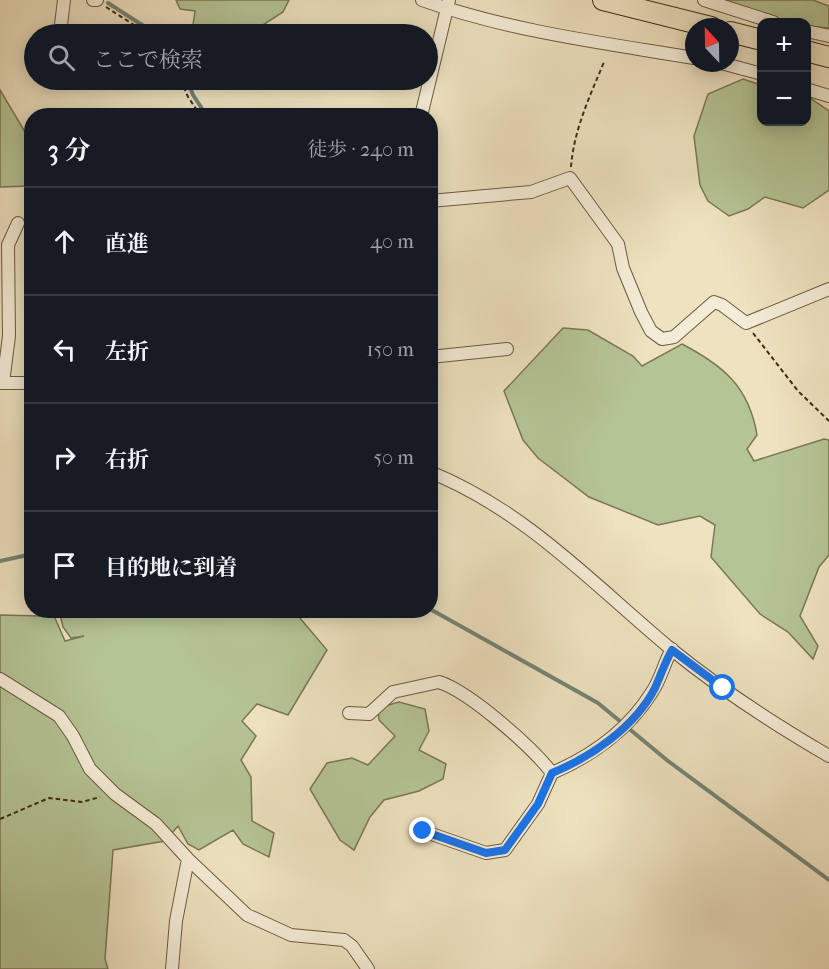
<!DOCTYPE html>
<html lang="ja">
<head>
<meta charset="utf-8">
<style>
  :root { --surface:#171b24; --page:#242831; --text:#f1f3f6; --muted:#9ea1a6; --line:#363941 }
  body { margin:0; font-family:"IM FELL French Canon","Noto Serif JP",serif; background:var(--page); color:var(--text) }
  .controls { position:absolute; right:18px; top:18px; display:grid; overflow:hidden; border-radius:12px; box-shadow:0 3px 15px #0003 }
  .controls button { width:54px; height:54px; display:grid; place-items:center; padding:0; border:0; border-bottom:2px solid var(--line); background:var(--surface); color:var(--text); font:30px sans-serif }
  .compass { position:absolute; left:685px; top:18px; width:54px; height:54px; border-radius:50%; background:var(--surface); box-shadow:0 3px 15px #0003; rotate:338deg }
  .stop { position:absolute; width:18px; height:18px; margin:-14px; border:4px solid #1a73e8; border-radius:50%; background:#fff }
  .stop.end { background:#1a73e8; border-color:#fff; box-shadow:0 2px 6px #0008 }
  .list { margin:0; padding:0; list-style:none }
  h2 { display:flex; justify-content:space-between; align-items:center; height:78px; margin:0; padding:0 24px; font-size:26px }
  h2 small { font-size:20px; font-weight:400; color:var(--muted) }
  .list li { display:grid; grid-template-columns:39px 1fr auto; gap:18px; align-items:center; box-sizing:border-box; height:108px; padding:0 24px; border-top:2px solid var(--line) }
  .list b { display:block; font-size:22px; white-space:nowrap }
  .list em { font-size:20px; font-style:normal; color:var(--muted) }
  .icon { flex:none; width:33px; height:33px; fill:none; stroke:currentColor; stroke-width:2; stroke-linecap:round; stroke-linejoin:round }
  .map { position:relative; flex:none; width:829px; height:969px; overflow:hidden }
  .search { position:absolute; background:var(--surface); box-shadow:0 3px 15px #0003; left:24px; top:24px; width:414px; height:66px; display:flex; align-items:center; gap:15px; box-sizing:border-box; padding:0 21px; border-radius:33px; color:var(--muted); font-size:22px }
  .panel { position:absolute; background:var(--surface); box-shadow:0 3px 15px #0003; left:24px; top:108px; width:414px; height:510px; border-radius:24px }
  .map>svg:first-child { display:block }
  .green { fill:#b5c495; stroke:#7a7856; stroke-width:1.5 }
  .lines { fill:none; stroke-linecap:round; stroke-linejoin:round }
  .stream { stroke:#758474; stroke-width:4 }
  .minor-casing { stroke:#6c5a41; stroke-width:14 }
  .trunk-casing { stroke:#402c17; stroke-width:22 }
  .path { stroke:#402c17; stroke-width:2; stroke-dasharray:4.5 3; stroke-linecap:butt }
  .minor { stroke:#f4ecd6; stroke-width:12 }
  .trunk { stroke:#eee2c0; stroke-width:20 }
  .route { stroke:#1a73e8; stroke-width:8 }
</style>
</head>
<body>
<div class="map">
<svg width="829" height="969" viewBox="0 0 829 969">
  <rect width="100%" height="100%" fill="#eee2c0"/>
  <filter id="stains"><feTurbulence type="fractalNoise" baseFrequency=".00333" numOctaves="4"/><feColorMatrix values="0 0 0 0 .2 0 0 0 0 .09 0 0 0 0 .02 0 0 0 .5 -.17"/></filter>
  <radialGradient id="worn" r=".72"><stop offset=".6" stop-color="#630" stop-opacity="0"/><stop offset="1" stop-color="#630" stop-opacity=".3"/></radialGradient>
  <path class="green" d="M176 0H289L283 12 249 34H198L193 25 195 11 180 9Z
    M723 0H813L829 6V28L807 26 806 22H789Z
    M743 79 761 85 762 122H806L807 96 829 111V190L803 208 765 197 748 209 729 216 708 201 700 185 694 136 708 94Z
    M0 90 31 142V186L0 187Z
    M563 328 588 330 633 356 642 366 682 344C724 366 749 387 757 435L747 449 754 461 824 439 829 440V555L819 567 800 616 818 646 813 659 788 632 760 614 711 557 715 525 700 516 658 525 589 497 538 458 523 440 504 391Z
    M52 611 65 641 84 636 71 638 63 627 59 611H294L327 650 288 715 257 704 242 721 256 736 241 760 251 777 252 821 274 833 269 857 243 844 233 830 199 850 188 844 178 826 165 841 113 850 105 959 108 969H0V615L41 616Z
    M399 702 425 709 429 731 419 750 446 764 443 779 419 791 384 800 370 817 354 850 340 840 310 789 327 763 352 758 368 765 395 736 379 720 378 708Z"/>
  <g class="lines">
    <path class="stream" d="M108 3 156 34
      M187 80 193 95 207 116
      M0 561 32 554
      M430 609 598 703 668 761 829 880"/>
    <defs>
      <path id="minor" d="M93 0H97
        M422 0C509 31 603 43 694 58
        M704 0 773 22
        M806 31 829 36
        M60 33 64 0
        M721 63 762 74
        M806 89 829 96
        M421 116 449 0
        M430 201 531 192 570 178 618 244 623 268 641 312 651 331 662 339 674 337 714 302 722 305 746 323 829 289
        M430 357 507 349
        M0 383H32
        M3 383 9 336 8 245 18 223
        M430 472C525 510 594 585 671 649 720 689 774 724 829 756
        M0 679 59 716 73 736 90 769 115 794 156 824 188 859 247 915 291 935 344 940 352 946 368 969
        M349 713 369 714 393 692 439 682C470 692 532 747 552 773
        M423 831 486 853 505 850 538 804 552 773C592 756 629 729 652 692 661 679 664 663 672 649
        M172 969 176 921 188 859"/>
      <path id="trunk" d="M603 0 711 27
        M730 32 762 40
        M806 51 829 57"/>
    </defs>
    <use href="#minor" class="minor-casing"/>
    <use href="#trunk" class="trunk-casing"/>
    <path class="path" d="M106 7 148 34
      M181 80 188 97 201 116
      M571 167C574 129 590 96 604 62
      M753 333 798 391 829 421
      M0 819 49 798 82 802 100 797"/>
    <use href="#minor" class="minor"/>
    <use href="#trunk" class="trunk"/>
  </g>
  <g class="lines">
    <path class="route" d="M423 831 486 853 505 850 538 804 552 773C591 757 635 727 655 688 661 675 665 662 672 650L723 688"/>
  </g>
  <rect width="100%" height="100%" filter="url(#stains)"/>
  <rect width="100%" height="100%" fill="url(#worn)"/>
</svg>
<div class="controls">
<button>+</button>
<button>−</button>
</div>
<svg class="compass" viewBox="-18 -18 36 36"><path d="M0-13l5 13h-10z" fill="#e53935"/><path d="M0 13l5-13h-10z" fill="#9ea1a6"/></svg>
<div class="stop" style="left:723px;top:688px"></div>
<div class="stop end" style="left:423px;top:831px"></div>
<div class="search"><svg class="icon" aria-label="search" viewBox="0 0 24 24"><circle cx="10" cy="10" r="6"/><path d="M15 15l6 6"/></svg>ここで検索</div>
<section class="panel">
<h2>3 分<small>徒歩 · 240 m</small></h2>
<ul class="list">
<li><svg class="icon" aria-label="ahead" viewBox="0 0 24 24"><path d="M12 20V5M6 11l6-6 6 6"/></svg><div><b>直進</b></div><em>40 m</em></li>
<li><svg class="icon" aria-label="left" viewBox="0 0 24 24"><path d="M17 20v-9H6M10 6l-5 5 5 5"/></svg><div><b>左折</b></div><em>150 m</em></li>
<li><svg class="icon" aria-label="right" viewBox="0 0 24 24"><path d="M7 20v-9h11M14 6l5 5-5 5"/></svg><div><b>右折</b></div><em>50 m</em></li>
<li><svg class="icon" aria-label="arrive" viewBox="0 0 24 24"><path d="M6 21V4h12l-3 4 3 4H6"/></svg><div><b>目的地に到着</b></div></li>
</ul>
</section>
</div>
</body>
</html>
